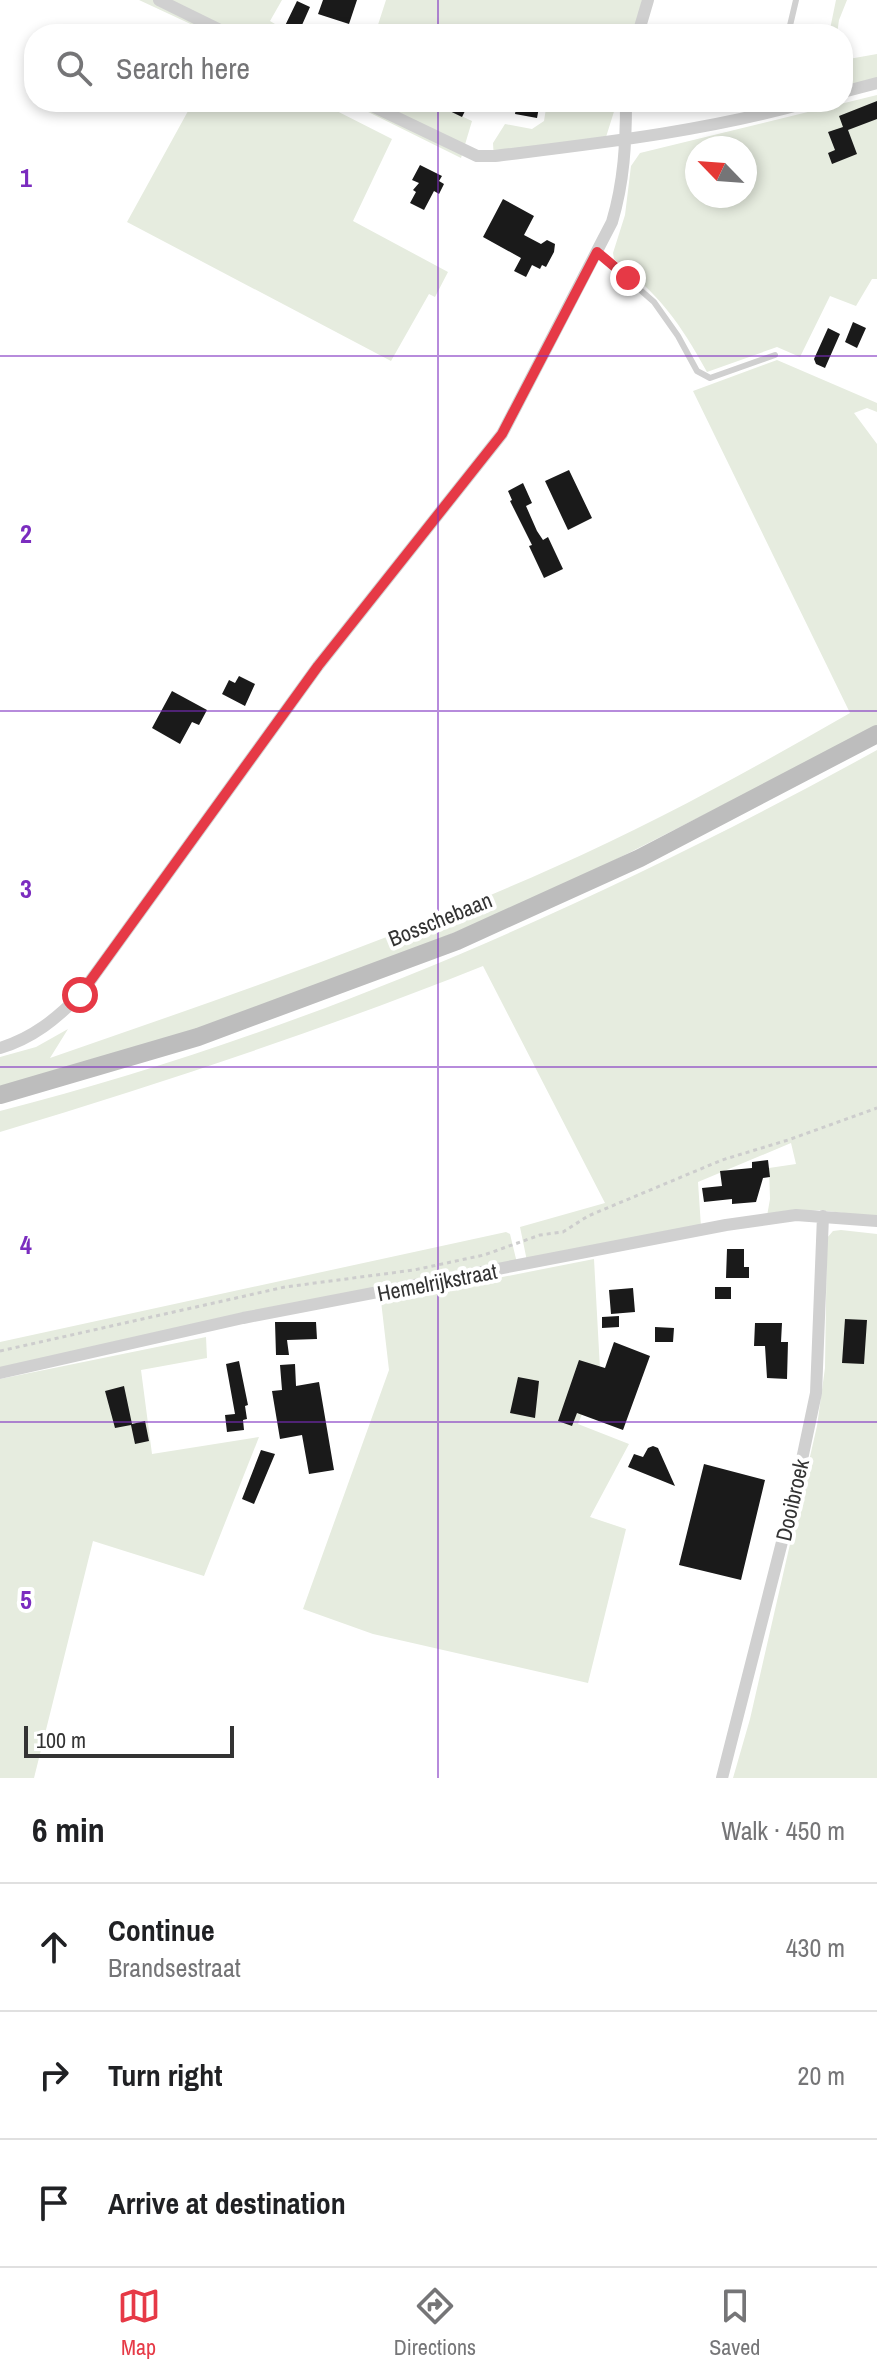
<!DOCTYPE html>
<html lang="en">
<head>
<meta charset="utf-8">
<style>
  :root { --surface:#fff; --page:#f6f6f6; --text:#202124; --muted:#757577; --line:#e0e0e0; --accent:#e63946 }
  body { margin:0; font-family:"Archivo Narrow",sans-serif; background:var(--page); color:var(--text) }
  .compass { position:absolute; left:685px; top:136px; width:72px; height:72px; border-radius:50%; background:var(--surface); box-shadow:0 4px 12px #0003; rotate:295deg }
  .scale { position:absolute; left:24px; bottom:20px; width:210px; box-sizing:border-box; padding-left:8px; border:4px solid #333; border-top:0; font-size:22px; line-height:28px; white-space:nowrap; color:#333; -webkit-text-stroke:6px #fff; paint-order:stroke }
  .stop { position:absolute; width:24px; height:24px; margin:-18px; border:6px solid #e63946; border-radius:50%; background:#fff }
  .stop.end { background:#e63946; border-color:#fff; box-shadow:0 2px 8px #0008 }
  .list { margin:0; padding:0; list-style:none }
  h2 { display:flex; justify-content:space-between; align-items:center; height:104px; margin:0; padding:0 32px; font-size:34px }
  h2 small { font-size:26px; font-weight:400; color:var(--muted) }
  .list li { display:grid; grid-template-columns:52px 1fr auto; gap:24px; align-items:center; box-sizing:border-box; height:128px; padding:0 32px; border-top:2px solid var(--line) }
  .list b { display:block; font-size:30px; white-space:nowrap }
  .list p { margin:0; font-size:26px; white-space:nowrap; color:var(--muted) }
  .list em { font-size:26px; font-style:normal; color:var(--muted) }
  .icon { flex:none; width:44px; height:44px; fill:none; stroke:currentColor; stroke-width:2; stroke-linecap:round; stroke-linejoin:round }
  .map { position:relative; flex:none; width:877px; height:1778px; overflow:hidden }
  .search { position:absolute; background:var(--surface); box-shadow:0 4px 12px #0003; left:24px; right:24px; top:24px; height:88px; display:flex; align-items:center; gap:20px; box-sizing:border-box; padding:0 28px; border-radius:32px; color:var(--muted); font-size:30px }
  .sheet { height:488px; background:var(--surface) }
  nav { display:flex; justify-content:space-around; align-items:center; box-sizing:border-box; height:112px; border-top:2px solid var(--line); background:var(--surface); font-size:22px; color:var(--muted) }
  nav a { display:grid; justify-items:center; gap:4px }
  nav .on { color:var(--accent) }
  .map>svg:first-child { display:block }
  .green { fill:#e6ecdf; fill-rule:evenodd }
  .building { fill:#1a1a1a }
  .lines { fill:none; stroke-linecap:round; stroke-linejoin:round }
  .path { stroke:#cdcdcd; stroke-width:3; stroke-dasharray:4 4; stroke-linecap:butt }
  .lane { stroke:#d0d0d0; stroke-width:6 }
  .street { stroke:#d0d0d0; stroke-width:12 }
  .secondary { stroke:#bdbdbd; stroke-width:18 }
  .route { stroke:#e63946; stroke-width:10 }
  .grid { fill:none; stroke:#7b2cbf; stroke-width:2; stroke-opacity:0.55 }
  .labels { text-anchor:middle; stroke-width:8; stroke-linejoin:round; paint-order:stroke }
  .street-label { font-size:22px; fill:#333; stroke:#fff }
  .grid-label { font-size:26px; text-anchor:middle; font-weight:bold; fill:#7b2cbf; stroke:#fff; stroke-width:8; stroke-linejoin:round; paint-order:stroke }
</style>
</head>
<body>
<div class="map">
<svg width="877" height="1778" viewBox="0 0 877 1778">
  <rect width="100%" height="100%" fill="#fff"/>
  <path class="green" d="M139 0H282L270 21 280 27 278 34H212Z
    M386 0H642L634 34H375Z
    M836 0H847L839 20 837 34H829Z
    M877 54V79L843 87V60Z
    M877 95V279H872L856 306 830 296 800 357 777 347 707 372C679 321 660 296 614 259L613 253 625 215 631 166 640 153ZM697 148H745V196H697Z
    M193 102H319L392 139 353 221 448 272 435 297 429 294 391 361 127 222Z
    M348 102H431L472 121 461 158Z
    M547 102H617L606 137 494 160 493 143 505 124 532 129 544 121Z
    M777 360 877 403V412L867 408 854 413 877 444V727L546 895 285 1002 0 1092V1057L36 1047 68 1029 50 1058C220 999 390 941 555 867 657 822 754 768 850 713L693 391Z
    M877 750V1217L819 1210 767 1216 770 1199 769 1168 796 1164 791 1143 698 1182 701 1227 527 1261 520 1227 605 1203 483 966C325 1029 163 1083 0 1132V1111C303 1034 604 901 877 750Z
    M841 1230 877 1234V1778H733L750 1719 817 1426 825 1368 827 1238 833 1231Z
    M506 1232 510 1234 517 1263 0 1368V1342Z
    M594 1259 600 1369 578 1424 629 1444 590 1517 626 1529 588 1683 373 1634 303 1609 389 1370 381 1301Z
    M206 1337 207 1358 141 1370 152 1454 259 1437 204 1576 93 1541 34 1778H0V1379Z"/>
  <path class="building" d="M323 0H357L349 24 318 14Z
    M297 1 310 7 298 34H281Z
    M877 101V119L848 130 857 154 832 164 828 153 835 150 828 132 843 127 839 116Z
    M431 102H456L467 107 462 117Z
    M517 102H540L537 118 515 114Z
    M420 165 442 176 439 181 444 184 439 194 434 191 424 210 410 203 416 192 413 190 419 183 412 180Z
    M503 199 534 216 524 235 541 244 547 240 555 244 554 252 546 267 542 265 540 269 532 265 526 277 514 271 521 258 483 237Z
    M853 322 866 328 857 348 845 342Z
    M828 328 840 334 825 368 816 364 814 359Z
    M569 470 592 518 568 530 545 481Z
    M523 483 532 503 526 506 537 531 543 540 548 537 563 569 544 578 529 546 532 545 510 501 512 500 508 491Z
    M239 676 255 684 245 706 222 694 229 680 235 683Z
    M172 691 207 710 199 725 192 722 180 744 152 728Z
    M768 1160 770 1177 763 1178 756 1202 732 1204V1199L704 1202 702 1188 722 1186 720 1171 752 1168V1162Z
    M727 1249H744V1267H749V1278H726Z
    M715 1287H731V1299H715Z
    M633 1288 635 1312 611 1314 609 1290Z
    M619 1316V1327L602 1328V1317Z
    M845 1319 867 1320 864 1364 842 1363Z
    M275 1322H316L317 1339 287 1340 289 1355H276Z
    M755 1323H782L781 1342H788L787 1379 767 1378 765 1346H754Z
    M655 1327 674 1328 673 1342H655Z
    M614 1342 650 1356 623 1430 577 1413 572 1426 558 1421 579 1360 605 1368Z
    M239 1361 248 1405 245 1406 247 1419 243 1420 244 1430 227 1432 225 1415 235 1414 226 1364Z
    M295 1364 296 1386 319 1382 334 1470 309 1474 302 1435 280 1439 272 1391 282 1390 280 1365Z
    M518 1377 539 1381 535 1418 510 1413Z
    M124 1386 132 1424 145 1421 149 1441 135 1444 131 1425 115 1428 105 1391Z
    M653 1446 658 1448 675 1486 628 1467 634 1454 643 1457 648 1448Z
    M261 1450 275 1454 254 1504 242 1499Z
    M704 1464 765 1480 741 1580 679 1565Z"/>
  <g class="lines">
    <path class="path" d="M0 1351 285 1287 414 1270 484 1255 540 1235 563 1232 588 1216 722 1160 788 1140 877 1108"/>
    <path class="lane" d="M788 34 796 0
      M597 252 654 302 678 336 697 371 710 378 775 355"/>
    <path class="street" d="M159 0 228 34
      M638 34 648 0
      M843 92 877 83
      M364 102 477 156H495C600 143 707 131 809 102
      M0 1048C33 1038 56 1019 80 995L318 666 502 434 612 222C624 182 626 143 626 102
      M0 1373 243 1318 726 1225 796 1215 877 1221
      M722 1778 797 1483 816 1393 823 1216"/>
    <path class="secondary" d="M0 1095 198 1037 457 941 640 858 877 734"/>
  </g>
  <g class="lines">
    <path class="route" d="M80 995 318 666 502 434 597 252 628 278"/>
  </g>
  <path class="grid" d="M438 0V34M438 102V1778M0 356H877M0 711H877M0 1067H877M0 1422H877"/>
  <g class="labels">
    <g class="street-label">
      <text transform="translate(440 919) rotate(-22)" y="8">Bosschebaan</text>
      <text transform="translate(437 1282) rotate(-11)" y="8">Hemelrijkstraat</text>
      <text transform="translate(792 1500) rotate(-77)" y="8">Dooibroek</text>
    </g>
  </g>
  <g class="grid-label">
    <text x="26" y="187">1</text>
    <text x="26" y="543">2</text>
    <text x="26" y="898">3</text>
    <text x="26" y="1254">4</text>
    <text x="26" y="1609">5</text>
  </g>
</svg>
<svg class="compass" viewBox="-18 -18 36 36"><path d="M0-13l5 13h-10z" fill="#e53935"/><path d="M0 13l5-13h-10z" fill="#757577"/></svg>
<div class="scale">100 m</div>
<div class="stop" style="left:80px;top:995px"></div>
<div class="stop end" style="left:628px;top:278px"></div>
<div class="search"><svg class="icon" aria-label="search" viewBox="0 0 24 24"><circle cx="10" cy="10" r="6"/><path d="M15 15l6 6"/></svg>Search here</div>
</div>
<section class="sheet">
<h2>6 min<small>Walk · 450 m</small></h2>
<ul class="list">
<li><svg class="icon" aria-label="ahead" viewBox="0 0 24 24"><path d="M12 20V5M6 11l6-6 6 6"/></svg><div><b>Continue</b><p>Brandsestraat</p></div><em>430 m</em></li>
<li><svg class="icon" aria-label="right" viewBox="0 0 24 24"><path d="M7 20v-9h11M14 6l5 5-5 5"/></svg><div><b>Turn right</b></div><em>20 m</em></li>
<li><svg class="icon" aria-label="arrive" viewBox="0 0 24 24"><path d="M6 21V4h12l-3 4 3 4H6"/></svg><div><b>Arrive at destination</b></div></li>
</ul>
</section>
<nav>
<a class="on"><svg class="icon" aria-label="map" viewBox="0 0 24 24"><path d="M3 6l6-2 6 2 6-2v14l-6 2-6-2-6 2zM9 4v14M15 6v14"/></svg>Map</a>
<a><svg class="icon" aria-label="directions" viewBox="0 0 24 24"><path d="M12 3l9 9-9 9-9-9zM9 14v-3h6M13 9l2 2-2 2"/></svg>Directions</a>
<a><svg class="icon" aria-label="saved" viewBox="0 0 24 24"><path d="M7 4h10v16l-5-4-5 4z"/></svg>Saved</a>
</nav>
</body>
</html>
